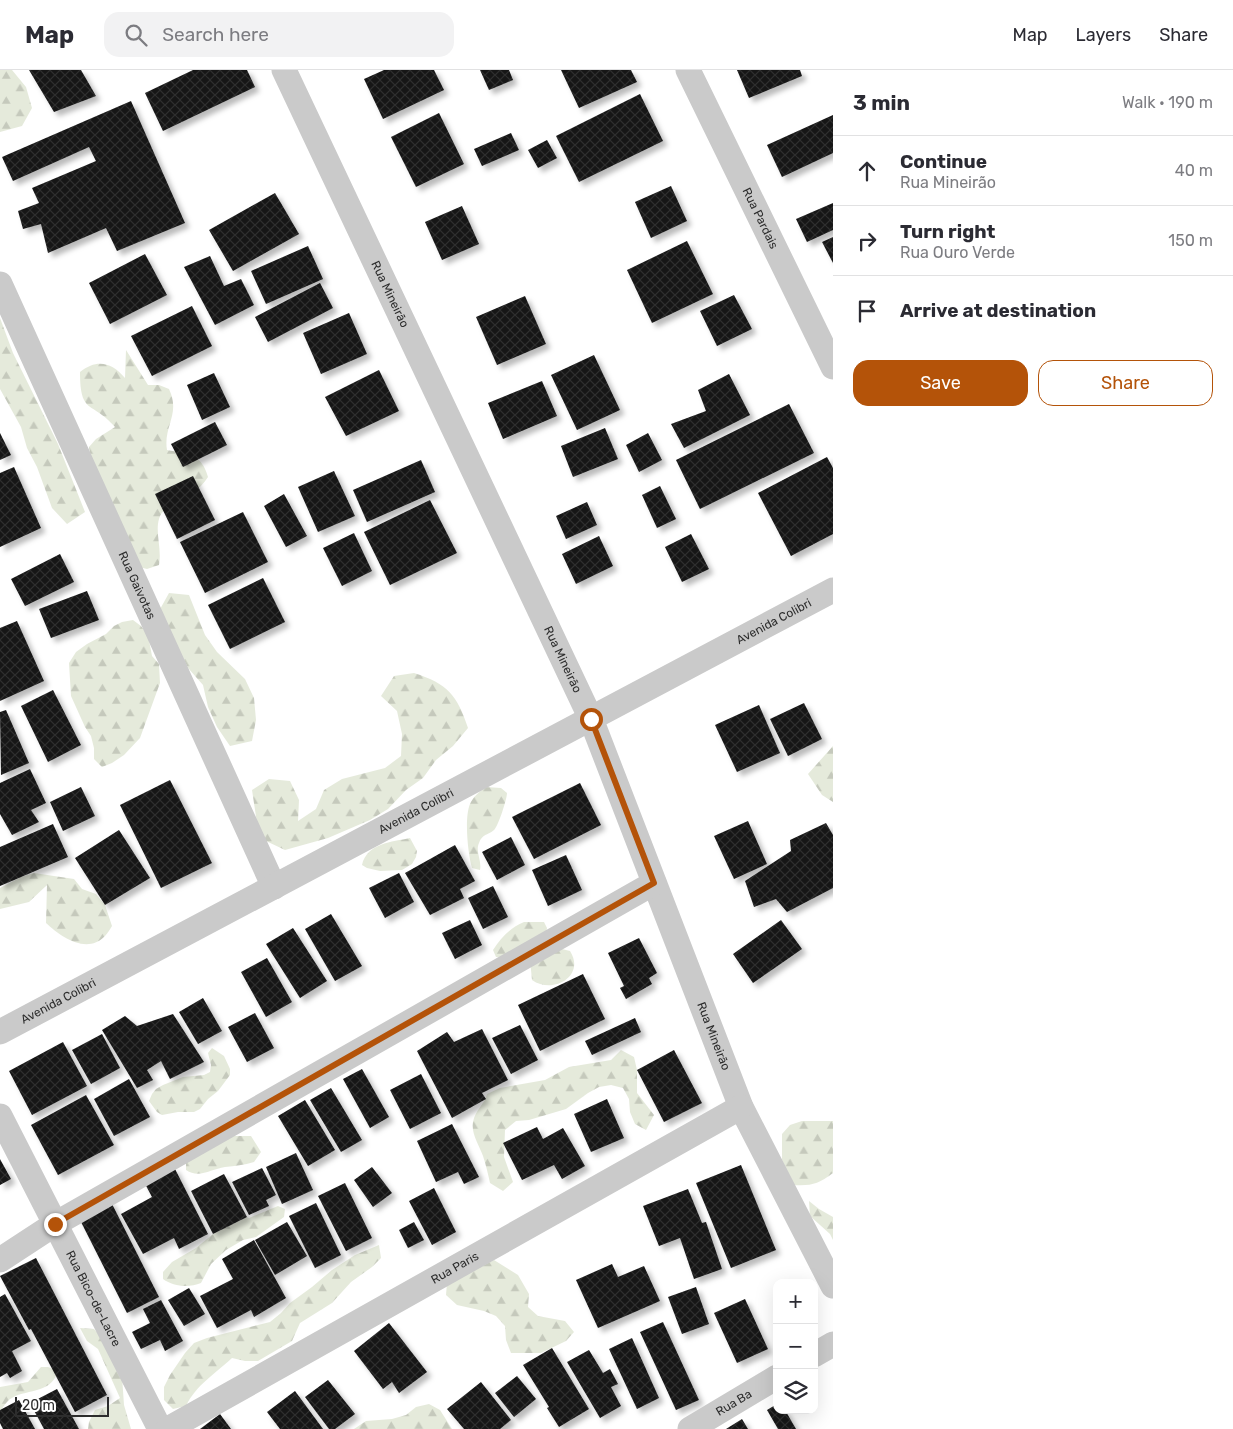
<!DOCTYPE html>
<html lang="en">
<head>
<meta charset="utf-8">
<style>
  :root { --surface:#fff; --page:#f2f2f3; --text:#2b2b33; --muted:#7c7c81; --line:#e1e1e2; --accent:#b45309 }
  body { margin:0; font-family:Rubik,sans-serif; background:var(--page); color:var(--text) }
  .controls { position:absolute; right:15px; bottom:15px; display:grid; overflow:hidden; border-radius:10px; box-shadow:0 5px 20px #0002 }
  .controls button { width:45px; height:45px; display:grid; place-items:center; padding:0; border:0; border-bottom:1px solid var(--line); background:var(--surface); color:var(--text); font:25px sans-serif }
  .scale { position:absolute; left:15px; bottom:12px; width:94px; box-sizing:border-box; padding-left:5px; border:2px solid #2d2d2d; border-top:0; font-size:14px; line-height:18px; white-space:nowrap; color:#2d2d2d; -webkit-text-stroke:4px #fff; paint-order:stroke }
  .stop { position:absolute; width:15px; height:15px; margin:-11px; border:4px solid #b45309; border-radius:50%; background:#fff }
  .stop.end { background:#b45309; border-color:#fff; box-shadow:0 1px 5px #0008 }
  .list { margin:0; padding:0; list-style:none }
  h2 { display:flex; justify-content:space-between; align-items:center; height:65px; margin:0; padding:0 20px; font-size:21px }
  h2 small { font-size:16px; font-weight:400; color:var(--muted) }
  .list li { display:grid; grid-template-columns:32px 1fr auto; gap:15px; align-items:center; box-sizing:border-box; height:70px; padding:0 20px; border-top:1px solid var(--line) }
  .list b { display:block; font-size:19px; white-space:nowrap }
  .list p { margin:0; font-size:16px; white-space:nowrap; color:var(--muted) }
  .list em { font-size:16px; font-style:normal; color:var(--muted) }
  .actions { display:flex; gap:10px; padding:15px 20px }
  .actions a { flex:1; padding:11px 0; border:1px solid var(--accent); border-radius:15px; text-align:center; font-size:18px; color:var(--accent) }
  .actions .main { background:var(--accent); color:#fff }
  .icon { flex:none; width:28px; height:28px; fill:none; stroke:currentColor; stroke-width:2; stroke-linecap:round; stroke-linejoin:round }
  .map { position:relative; flex:none; width:833px; height:1359px; overflow:hidden }
  header { display:flex; align-items:center; gap:30px; box-sizing:border-box; height:70px; padding:0 25px; background:var(--surface); border-bottom:1px solid var(--line) }
  header strong { font-size:24px }
  nav { display:flex; gap:28px; margin-inline-start:auto; font-size:18px }
  .search { width:350px; height:45px; background:var(--page); display:flex; align-items:center; gap:12px; box-sizing:border-box; padding:0 18px; border-radius:15px; color:var(--muted); font-size:19px }
  main { display:flex }
  aside { flex:1; background:var(--surface) }
  .map>svg:first-child { display:block }
  .forest { fill:url(#forest-firs) }
  .building { fill:url(#building-cross-hatch); filter:url(#shadow) }
  .lines { fill:none; stroke-linecap:round; stroke-linejoin:round }
  .street { stroke:#cacaca; stroke-width:25 }
  .route { stroke:#b45309; stroke-width:6 }
  .labels { text-anchor:middle; stroke-width:5; stroke-linejoin:round; paint-order:stroke }
  .street-label { font-size:12px; fill:#2d2d2d; stroke:#fff }
</style>
</head>
<body>
<header>
<strong>Map</strong>
<div class="search"><svg class="icon" aria-label="search" viewBox="0 0 24 24"><circle cx="10" cy="10" r="6"/><path d="M15 15l6 6"/></svg>Search here</div>
<nav><a>Map</a><a>Layers</a><a>Share</a></nav>
</header>
<main>
<div class="map">
<svg width="833" height="1359" viewBox="0 0 833 1359">
  <defs>
    <pattern id="forest-firs" width="22" height="20" patternUnits="userSpaceOnUse" patternTransform="scale(1.25)"><rect width="22" height="20" fill="#e5eadb"/><path d="M5 1l3.5 6h-7zM16 11l3.5 6h-7z" fill="#c5c9bc"/></pattern>
    <pattern id="building-cross-hatch" width="8" height="8" patternUnits="userSpaceOnUse" patternTransform="scale(1.25)"><rect width="8" height="8" fill="#141414"/><path d="M0 0l8 8M0 8l8-8" fill="none" stroke="#2e2e2e"/></pattern>
    <filter id="shadow"><feDropShadow dx="4.5" dy="4.5" stdDeviation="2.5" flood-color="#0004"/></filter>
  </defs>
  <rect width="100%" height="100%" fill="#fff"/>
  <path class="forest" d="M0 0H12L26 17 32 38 22 56 0 62Z
    M0 248 13 283 58 374 85 442 67 454 52 438 37 397 27 378 21 357 0 319Z
    M126 280 148 315H159L169 319C181 344 163 356 167 380 188 384 202 384 208 407 204 413 199 419 192 423 182 429 162 436 159 449 155 463 162 478 159 495L147 499 135 496 93 402 89 377 96 369 115 357C92 330 80 346 80 302 97 289 111 292 125 308Z
    M169 523 189 525 205 565 217 582 245 609 254 628 256 650 252 671 230 676 217 657 208 637 203 615 188 598 159 541Z
    M133 550 141 556 148 565 152 586 159 594 160 613 140 668 124 685 112 693 102 697 94 689V678L91 666 85 657 71 626 69 593 76 582 87 574 106 564 114 556 122 552Z
    M414 603C448 614 457 625 468 658L453 676 436 690 423 708 406 720 388 739 370 750 328 768 285 780 266 771 257 753 252 720 269 709 290 711 299 730 298 751 316 739 324 720 342 709 385 698 401 686 402 664 397 641 381 626 394 606Z
    M833 676V732L822 725 808 704Z
    M486 717 501 718 507 723C507 729 498 757 494 760 488 765 482 764 479 773 475 782 482 790 480 800L472 798C468 784 464 748 470 734 472 728 480 721 486 717Z
    M410 768 417 781 416 787 412 794 402 800 380 801 367 798 362 795C367 773 392 772 410 768Z
    M34 803 74 809 82 819 96 824 105 835 112 856C110 859 108 863 105 866 87 885 61 867 46 853L47 815 29 832 0 839V818L21 807Z
    M524 852H544L547 858 546 864 562 879 570 881C586 906 553 925 532 910L530 890 496 887 493 880C501 868 511 857 524 852Z
    M212 978 224 986 230 999V1005L218 1021 208 1029 200 1039 194 1042H178L162 1045 157 1042 149 1031 152 1024 156 1019 163 1015 183 1007 204 1005 210 1002 211 995 208 983Z
    M621 980 634 987 637 1000V1023L654 1045 646 1060 635 1054 630 1042 629 1029 623 1018 611 1015 599 1017 588 1023 566 1039 529 1050 516 1051 505 1060 504 1087 513 1112 503 1121 490 1113C488 1104 486 1095 483 1086 479 1075 471 1064 473 1052 475 1040 485 1034 487 1024L500 1018 545 1010 569 997 611 990Z
    M802 1051H833V1103C818 1114 812 1116 793 1115L782 1090V1064L790 1055Z
    M234 1066H251L261 1082 254 1092C244 1095 235 1096 225 1097 211 1099 199 1109 186 1100V1093L210 1072Z
    M809 1131 819 1139 833 1147V1170L830 1164 810 1146Z
    M278 1136 285 1139 284 1147 256 1167 243 1170 226 1180 211 1194 201 1213C189 1218 174 1217 163 1209V1202L172 1192 196 1178 213 1164 247 1147 249 1148Z
    M379 1175 381 1188 372 1197 351 1212 332 1233 300 1253 292 1271 258 1291H245L232 1288C215 1304 196 1315 186 1336L173 1339 164 1330V1317L170 1305 185 1283 194 1273 207 1268 270 1252 281 1243 290 1233 312 1217 332 1200 355 1185Z
    M494 1190 518 1205 529 1224 528 1237 538 1246 565 1251 574 1262 566 1271 541 1283H511L506 1270 505 1256 496 1246 484 1241 457 1235 446 1225 447 1213Z
    M80 1258 94 1259 103 1269 122 1306 124 1335 131 1359H88L89 1352 95 1340 108 1336 120 1328 98 1279 87 1271Z
    M41 1297H48L53 1299 56 1306C46 1326 20 1318 7 1332 4 1335 2 1339 0 1342V1317L28 1312Z
    M429 1334 440 1340 452 1359H354L366 1351 392 1349 406 1345 416 1337Z"/>
  <path class="building" d="M29 0H81L96 26 54 42Z
    M193 0H247L255 17 163 61 145 23Z
    M384 0H434L444 20 383 49 364 9Z
    M480 0H509L513 10 489 20Z
    M561 0H631L637 12 579 38Z
    M737 0H800L802 6 749 28Z
    M640 24 663 71 579 112 556 66Z
    M131 31 185 153 117 181 106 158 48 183 41 154 23 159 18 141 39 133 32 118 96 91 89 77 13 111 2 87Z
    M439 43 464 94 416 117 391 67Z
    M833 45V83L782 107 767 75Z
    M511 63 519 80 482 96 474 79Z
    M547 70 557 88 538 98 528 80Z
    M671 116 687 151 651 168 635 132Z
    M275 123 299 164 233 201 209 160Z
    M833 133V160L807 172 796 149Z
    M462 136 479 174 442 190 425 152Z
    M833 167V193L822 172Z
    M687 171 713 224 652 253 627 200Z
    M308 176 323 209 266 234 251 201Z
    M145 184 167 225 110 254 89 213Z
    M210 186 224 216 241 209 254 235 215 255 184 197Z
    M320 213 333 238 268 272 255 247Z
    M734 225 752 259 717 276 700 241Z
    M525 226 546 274 497 295 476 247Z
    M192 236 212 276 152 306 131 266Z
    M349 243 367 284 321 304 303 263Z
    M594 285 620 340 577 360 551 305Z
    M379 300 399 341 346 366 325 327Z
    M214 303 230 337 202 350 187 315Z
    M729 304 750 345 684 378 671 354 706 341 698 320Z
    M542 311 557 346 503 369 488 333Z
    M789 334 814 383 700 439 676 390Z
    M215 352 227 375 183 397 171 374Z
    M605 358 618 389 573 407 561 376Z
    M0 363 11 385 0 390Z
    M648 363 662 390 639 402 626 375Z
    M827 387 833 398V464L791 486 758 423Z
    M421 390 435 422 367 452 353 420Z
    M14 397 41 458 0 477V403Z
    M334 401 355 446 318 462 298 417Z
    M193 406 215 450 177 469 155 424Z
    M660 416 676 449 657 458 642 425Z
    M284 424 307 466 286 477 264 436Z
    M430 430 457 483 390 515 364 462Z
    M587 432 597 455 566 469 556 446Z
    M243 442 268 492 205 523 180 472Z
    M354 463 372 501 342 516 323 478Z
    M691 464 709 499 682 512 665 477Z
    M599 466 613 496 576 514 562 484Z
    M60 484 74 512 25 536 11 509Z
    M263 508 285 552 230 579 208 535Z
    M87 521 99 550 51 568 39 539Z
    M17 551 44 611 0 631V558Z
    M53 620 81 675 48 692 21 636Z
    M804 633 822 669 788 686 770 649Z
    M759 635 780 683 737 702 715 655Z
    M6 640 29 693 1 705 0 642Z
    M30 699 46 733 31 740 39 752 12 765 0 744V713Z
    M170 710 212 793 161 818 120 735Z
    M580 713 601 755 534 789 512 747Z
    M81 717 95 746 63 761 50 732Z
    M748 751 767 794 734 809 714 766Z
    M826 753 833 765V818L787 842 776 829 754 837 745 811 791 781 790 770Z
    M53 754 68 787 0 816V777Z
    M119 760 150 808 105 835 75 788Z
    M511 767 525 795 497 810 482 782Z
    M455 775 475 811 460 819 464 828 430 845 405 803Z
    M566 785 582 820 548 836 532 800Z
    M399 803 414 832 385 848 369 818Z
    M493 816 508 847 483 859 468 828Z
    M331 844 362 896 335 911 305 859Z
    M470 850 482 875 455 889 442 863Z
    M781 850 802 879 753 913 733 884Z
    M293 858 327 911 300 928 266 874Z
    M639 868 657 903 649 908 652 914 626 929 620 918 624 916 608 883Z
    M267 888 292 932 266 947 241 902Z
    M583 904 605 949 540 981 518 935Z
    M203 928 222 961 198 974 179 942Z
    M255 943 274 978 247 992 228 957Z
    M173 944 204 992 170 1009 161 991 147 1000 153 1010 137 1018 102 960 125 946 137 956Z
    M635 948 641 962 592 985 585 971Z
    M520 955 538 990 511 1004 492 968Z
    M482 959 508 1010 482 1023 486 1029 452 1048 417 981 447 962 454 972Z
    M102 964 120 998 91 1014 72 980Z
    M63 972 87 1016 32 1045 9 1001Z
    M674 980 702 1033 664 1052 637 1000Z
    M362 999 389 1047 370 1058 343 1009Z
    M421 1004 441 1043 410 1059 390 1020Z
    M129 1009 150 1047 114 1066 94 1029Z
    M331 1018 362 1070 341 1082 310 1030Z
    M86 1025 114 1075 58 1105 31 1055Z
    M607 1029 624 1068 591 1082 574 1044Z
    M305 1030 335 1080 308 1096 278 1046Z
    M452 1054 479 1107 464 1114 458 1102 436 1112 417 1071Z
    M537 1057 543 1069 563 1058 585 1096 562 1109 554 1095 522 1110 503 1073Z
    M296 1083 313 1120 282 1134 266 1097Z
    M0 1089 11 1109 0 1115Z
    M741 1095 776 1180 731 1198 696 1113Z
    M174 1097 208 1164 179 1179 174 1168 143 1184 121 1144 152 1127 144 1112Z
    M372 1097 392 1123 373 1137 354 1110Z
    M262 1098 276 1125 266 1130 269 1136 249 1145 232 1112Z
    M224 1104 247 1147 213 1164 191 1121Z
    M345 1113 372 1168 346 1181 318 1126Z
    M434 1118 456 1162 432 1175 409 1131Z
    M688 1119 702 1153 706 1152 722 1199 694 1209 680 1168 659 1176 643 1136Z
    M110 1130 159 1227 127 1243 78 1146Z
    M316 1133 341 1185 315 1198 289 1146Z
    M287 1152 307 1186 275 1205 255 1170Z
    M414 1152 424 1170 408 1178 399 1160Z
    M254 1170 286 1228 254 1247 251 1240 217 1258 200 1226 233 1209 222 1189Z
    M36 1188 107 1325 75 1342 31 1259 29 1260 0 1206Z
    M612 1194 618 1207 644 1196 660 1231 598 1258 576 1210Z
    M696 1217 709 1254 682 1264 668 1227Z
    M189 1218 205 1244 184 1256 168 1230Z
    M5 1224 31 1271 12 1281 22 1301 10 1308 7 1303 0 1307V1227Z
    M745 1229 768 1279 737 1293 714 1243Z
    M161 1230 183 1271 165 1281 160 1270 141 1279 132 1262 150 1253 143 1239Z
    M663 1252 699 1330 676 1340 640 1262Z
    M389 1253 427 1302 399 1323 392 1312 383 1319 354 1281Z
    M632 1268 659 1328 637 1339 609 1279Z
    M552 1278 589 1339 559 1357 547 1338 549 1337 523 1295Z
    M589 1280 603 1303 610 1299 618 1314 611 1317 621 1336 600 1348 567 1292Z
    M517 1306 536 1329 514 1347 495 1323Z
    M328 1310 355 1344 335 1359H329L305 1327Z
    M481 1312 511 1350 500 1359H464L447 1339Z
    M57 1319 79 1359H44L30 1333Z
    M295 1321 323 1359H280L267 1342Z
    M19 1330 35 1359H3L0 1353V1340Z
    M777 1334V1340H785L796 1359H778L767 1340Z
    M220 1344 231 1359H200Z
    M742 1349 748 1359H726Z"/>
  <g class="lines">
    <g class="street">
      <path id="s1" d="M284 0 591 649 741 1037 833 1216"/>
      <path id="s2" d="M688 0 833 297"/>
      <path id="s3" d="M0 214 274 817"/>
      <path id="s4" d="M0 962 833 520"/>
      <path id="s5" d="M0 1046 160 1359"/>
      <path d="M0 1190 55 1154 654 813"/>
      <path d="M814 1285 833 1274"/>
      <path id="s6" d="M168 1359 741 1037"/>
      <path id="s7" d="M690 1359 777 1307"/>
    </g>
  </g>
  <g class="lines">
    <path class="route" d="M55 1154 654 813 591 649"/>
  </g>
  <g class="labels">
    <g class="street-label">
      <text dy="4" stroke="none"><textPath href="#s2" startOffset="165">Rua Pardais</textPath></text>
      <text dy="4" stroke="none"><textPath href="#s1" startOffset="248">Rua Mineirão</textPath></text>
      <text dy="4" stroke="none"><textPath href="#s3" startOffset="331">Rua Gaivotas</textPath></text>
      <text dy="4" stroke="none"><textPath href="#s4" startOffset="876">Avenida Colibri</textPath></text>
      <text dy="4" stroke="none"><textPath href="#s1" startOffset="652">Rua Mineirão</textPath></text>
      <text dy="4" stroke="none"><textPath href="#s4" startOffset="471">Avenida Colibri</textPath></text>
      <text dy="4" stroke="none"><textPath href="#s4" startOffset="66">Avenida Colibri</textPath></text>
      <text dy="4" stroke="none"><textPath href="#s1" startOffset="1058">Rua Mineirão</textPath></text>
      <text dy="4" stroke="none"><textPath href="#s6" startOffset="329">Rua Paris</textPath></text>
      <text dy="4" stroke="none"><textPath href="#s5" startOffset="205">Rua Bico-de-Lacre</textPath></text>
      <text dy="4" stroke="none"><textPath href="#s7" startOffset="51">Rua Ba</textPath></text>
    </g>
  </g>
</svg>
<div class="controls">
<button>+</button>
<button>−</button>
<button><svg class="icon" aria-label="layers" viewBox="0 0 24 24"><path d="M12 4l9 5-9 5-9-5zM3 14l9 5 9-5"/></svg></button>
</div>
<div class="scale">20 m</div>
<div class="stop" style="left:591px;top:649px"></div>
<div class="stop end" style="left:55px;top:1154px"></div>
</div>
<aside>
<h2>3 min<small>Walk · 190 m</small></h2>
<ul class="list">
<li><svg class="icon" aria-label="ahead" viewBox="0 0 24 24"><path d="M12 20V5M6 11l6-6 6 6"/></svg><div><b>Continue</b><p>Rua Mineirão</p></div><em>40 m</em></li>
<li><svg class="icon" aria-label="right" viewBox="0 0 24 24"><path d="M7 20v-9h11M14 6l5 5-5 5"/></svg><div><b>Turn right</b><p>Rua Ouro Verde</p></div><em>150 m</em></li>
<li><svg class="icon" aria-label="arrive" viewBox="0 0 24 24"><path d="M6 21V4h12l-3 4 3 4H6"/></svg><div><b>Arrive at destination</b></div></li>
</ul>
<div class="actions"><a class="main">Save</a><a>Share</a></div>
</aside>
</main>
</body>
</html>
